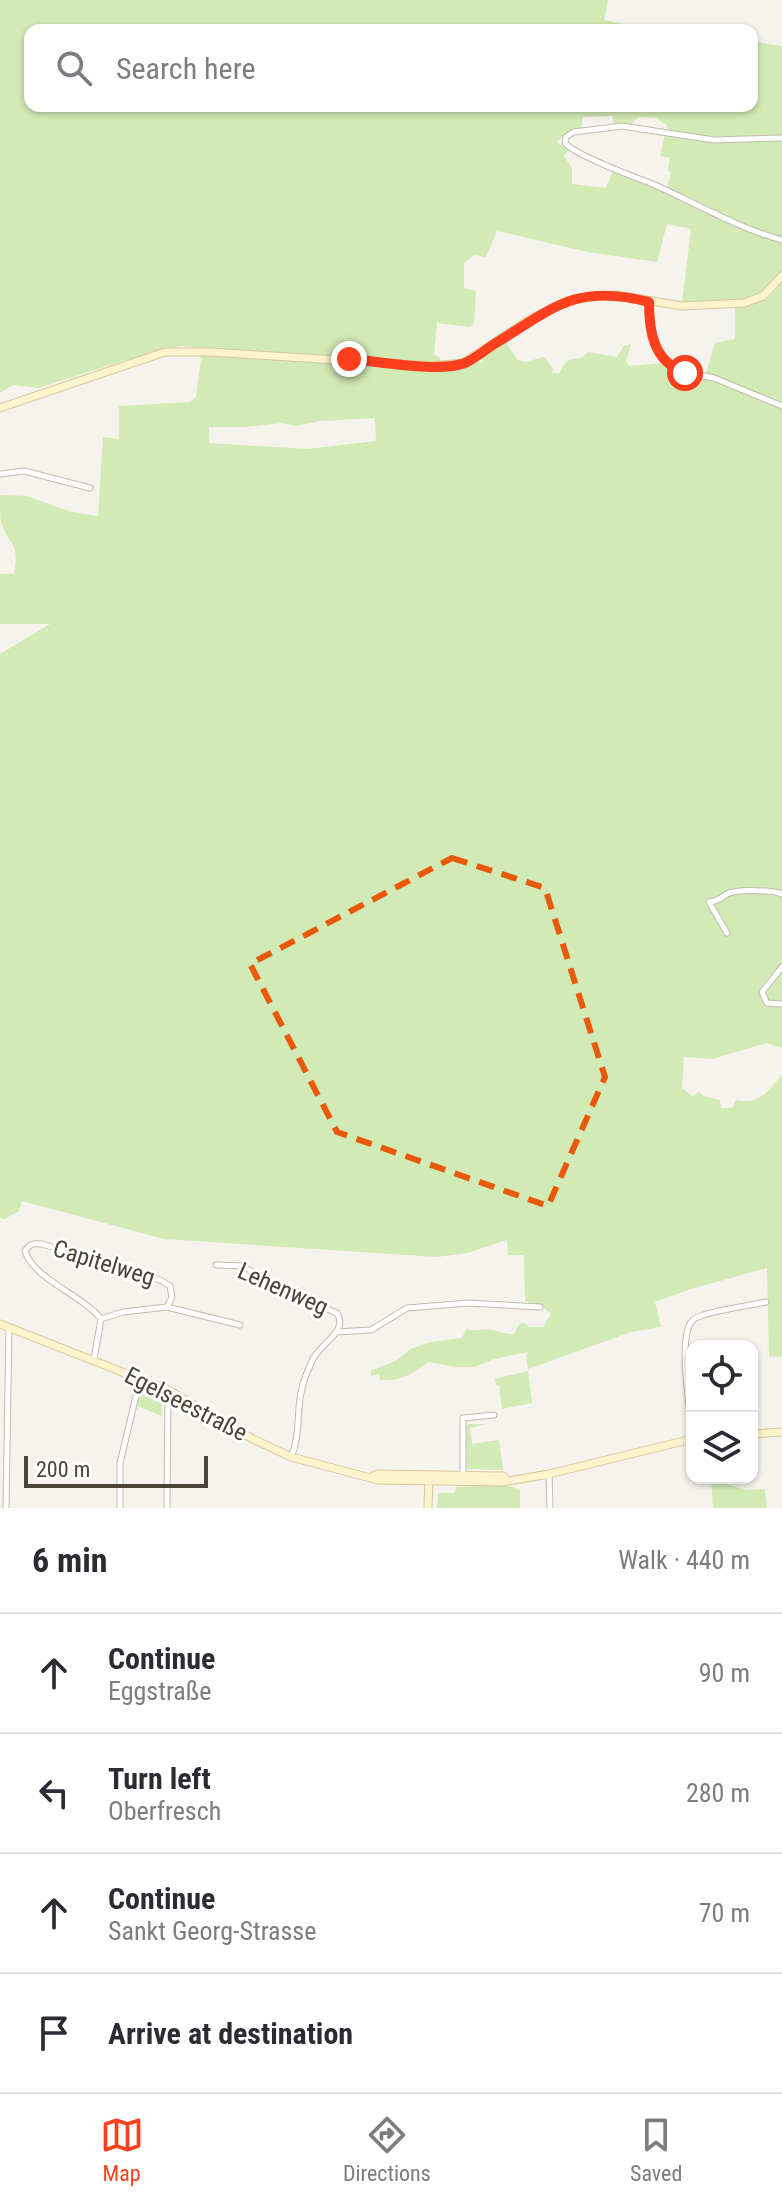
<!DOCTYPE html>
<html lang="en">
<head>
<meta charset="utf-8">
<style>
  :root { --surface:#fff; --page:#f7f7f7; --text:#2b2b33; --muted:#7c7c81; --line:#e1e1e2; --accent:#fc3f1d }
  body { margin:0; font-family:"Roboto Condensed",sans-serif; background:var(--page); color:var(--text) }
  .controls { position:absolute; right:24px; bottom:24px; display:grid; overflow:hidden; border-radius:16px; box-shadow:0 2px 6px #0004 }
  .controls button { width:72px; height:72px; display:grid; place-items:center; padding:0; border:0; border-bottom:2px solid var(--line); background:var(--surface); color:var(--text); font:40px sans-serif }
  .scale { position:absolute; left:24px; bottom:20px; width:184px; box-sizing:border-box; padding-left:8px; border:4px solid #4b4439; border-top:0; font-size:22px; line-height:28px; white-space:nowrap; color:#4b4439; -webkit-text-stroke:6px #fff; paint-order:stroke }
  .stop { position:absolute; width:24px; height:24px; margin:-18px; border:6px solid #fc3f1d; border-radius:50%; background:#fff }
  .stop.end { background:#fc3f1d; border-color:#fff; box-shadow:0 2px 8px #0008 }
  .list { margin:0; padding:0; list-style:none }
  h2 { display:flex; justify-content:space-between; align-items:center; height:104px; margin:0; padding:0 32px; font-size:34px }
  h2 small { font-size:26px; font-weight:400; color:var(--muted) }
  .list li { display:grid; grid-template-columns:52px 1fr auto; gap:24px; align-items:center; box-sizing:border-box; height:120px; padding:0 32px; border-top:2px solid var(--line) }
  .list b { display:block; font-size:30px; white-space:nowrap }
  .list p { margin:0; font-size:26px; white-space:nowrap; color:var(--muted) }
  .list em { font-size:26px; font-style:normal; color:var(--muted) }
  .icon { flex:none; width:44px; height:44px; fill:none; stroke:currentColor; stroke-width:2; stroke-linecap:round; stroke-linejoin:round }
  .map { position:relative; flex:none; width:782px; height:1508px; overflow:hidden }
  .search { position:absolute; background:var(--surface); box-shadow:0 2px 6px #0004; left:24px; right:24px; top:24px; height:88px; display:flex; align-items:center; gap:20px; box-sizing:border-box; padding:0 28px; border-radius:16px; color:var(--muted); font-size:30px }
  .sheet { height:584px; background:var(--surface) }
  nav { display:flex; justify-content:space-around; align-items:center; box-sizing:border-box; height:112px; border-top:2px solid var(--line); background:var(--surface); font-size:22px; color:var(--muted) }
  nav a { display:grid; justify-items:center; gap:4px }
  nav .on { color:var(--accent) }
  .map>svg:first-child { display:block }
  .green { fill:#d2eab5; fill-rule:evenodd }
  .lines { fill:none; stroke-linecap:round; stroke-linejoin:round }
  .street-casing { stroke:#c2bbae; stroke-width:7 }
  .secondary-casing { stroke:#d6c79b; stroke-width:9 }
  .street { stroke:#fff; stroke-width:5 }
  .secondary { stroke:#fff3cd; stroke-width:7 }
  .route { stroke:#fc3f1d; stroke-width:10 }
  .marked { fill:none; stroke:#e8590c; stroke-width:6; stroke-dasharray:16 10; stroke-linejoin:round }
  .labels { text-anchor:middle; stroke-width:6; stroke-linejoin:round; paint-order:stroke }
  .street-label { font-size:24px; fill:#4b4439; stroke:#fff }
</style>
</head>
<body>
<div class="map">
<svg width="782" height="1508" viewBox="0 0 782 1508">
  <rect width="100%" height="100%" fill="#f6f3ec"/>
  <path class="green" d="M0 0H608L604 20 634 26 681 30H30V106H752V41L782 46V136L704 138 669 132 667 125 655 118 639 117 629 125 614 126 612 116 583 117 581 129 567 134 556 142 569 150 564 156 572 168V184L606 188 614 169 782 242V272C752 309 726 301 682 303L691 229 667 224 657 262 588 252 497 231 486 257 475 255 464 263V288L476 291 474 323 470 327 437 323 434 354 440 358V365L274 355 181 346 123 361 39 388 13 385 0 393Z
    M665 134 714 141 782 140V238L737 222 667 188 671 173 668 170 670 158 660 156Z
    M782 279V1048L767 1043 712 1059 684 1057 682 1088 692 1096 699 1092 704 1096 720 1100 721 1108H732L736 1100C759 1105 768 1091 782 1075V1357L769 1356 767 1268 691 1289 655 1302 661 1327 631 1332 528 1369 526 1356 528 1352 494 1359 475 1367H456L428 1362C411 1375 401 1381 380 1380L379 1374 371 1376V1371L397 1360 410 1349 431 1342 462 1338 466 1329C475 1332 484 1328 493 1330 501 1332 505 1334 514 1334L519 1324 525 1323 529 1327H543L551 1314 542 1306 525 1301 524 1255H508L507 1240 467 1253 437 1257 164 1239 22 1201 19 1211 5 1219 0 1218V654L50 624H0V574H14C20 542 10 548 1 522 0 515 0 503 0 495L26 496 72 512 98 516 103 437 119 439V406L190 402 196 397 201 359 197 355 413 368 419 372 465 365 474 361 482 363 483 360 479 357 504 340 518 360 525 362 544 357 553 368 552 373 559 374C565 361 568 358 582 358L588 352 617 357 624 346 631 344 626 361 629 366 665 363 684 375 705 377 715 343 735 339V306C754 305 778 296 782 279ZM375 418 376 441 307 449 209 443V427H245L282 423 296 426 321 421Z
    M528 1371 532 1403 502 1409 499 1386 496 1385 495 1379Z
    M141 1385 161 1394 162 1416 135 1405Z
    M469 1424H487L470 1428 472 1444 499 1440 503 1470 467 1469 465 1427Z
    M711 1479 745 1490 765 1489 767 1508H713Z
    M505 1485 520 1489V1508H437L438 1493H455L456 1487Z"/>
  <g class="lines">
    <defs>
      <path id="street" d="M782 138 714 140 622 126 574 132 566 137 565 143C576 156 635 177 655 185 697 204 738 228 782 240
        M649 302 653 340 667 363 680 371 714 378 782 406
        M0 474 24 471 90 488
        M727 933 709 902C719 901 720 898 727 894 737 889 772 890 782 894
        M782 967 762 992 767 1003 782 1004
        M216 1265 243 1266 288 1293 337 1313C349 1331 320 1344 313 1359 309 1368 304 1378 302 1388 296 1411 301 1435 291 1457
        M167 1307 240 1325
        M336 1332 371 1330 407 1308 468 1303 540 1307
        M94 1359 101 1319 123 1312 167 1307 172 1297 170 1286 160 1280 42 1244C33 1243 30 1244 25 1251 34 1280 83 1295 101 1319
        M692 1432C690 1410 677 1334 693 1320 701 1312 753 1305 766 1302
        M549 1474 550 1508
        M463 1478V1418L494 1415
        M6 1508 9 1327
        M120 1508V1463L140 1379
        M167 1508 168 1390"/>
      <path id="secondary" d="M0 408 165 352H210L430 366 463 363 532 318 573 299 616 295 682 306 744 303 763 296 782 276
        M0 1324 168 1390 253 1439 291 1457 378 1480 502 1482 549 1474 692 1439
        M752 1434 782 1432
        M373 1476 378 1474 503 1476 507 1480
        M428 1508 429 1478"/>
    </defs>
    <use href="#street" class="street-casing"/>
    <use href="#secondary" class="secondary-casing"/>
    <use href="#street" class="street"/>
    <use href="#secondary" class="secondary"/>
  </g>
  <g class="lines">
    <path class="route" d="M349 359C378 361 439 373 465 363 476 358 486 349 496 343 553 308 576 283 649 302 649 331 653 361 685 373"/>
  </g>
  <path class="marked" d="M452 858 545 888 605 1077 548 1206 337 1132 250 964Z"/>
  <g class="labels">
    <g class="street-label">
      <text transform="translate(104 1263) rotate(17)" y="8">Capitelweg</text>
      <text transform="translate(283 1289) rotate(24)" y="8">Lehenweg</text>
      <text transform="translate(186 1404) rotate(27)" y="8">Egelseestraße</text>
    </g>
  </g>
</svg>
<div class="controls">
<button><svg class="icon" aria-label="locate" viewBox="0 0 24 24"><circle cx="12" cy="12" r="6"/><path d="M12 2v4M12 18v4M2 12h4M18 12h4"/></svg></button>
<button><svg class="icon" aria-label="layers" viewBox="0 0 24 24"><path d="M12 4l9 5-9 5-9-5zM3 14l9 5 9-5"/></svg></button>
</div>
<div class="scale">200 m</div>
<div class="stop" style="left:685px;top:373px"></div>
<div class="stop end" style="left:349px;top:359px"></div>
<div class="search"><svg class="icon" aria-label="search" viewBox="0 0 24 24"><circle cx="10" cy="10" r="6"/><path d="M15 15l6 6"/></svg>Search here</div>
</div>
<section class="sheet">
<h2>6 min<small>Walk · 440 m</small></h2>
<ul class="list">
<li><svg class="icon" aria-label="ahead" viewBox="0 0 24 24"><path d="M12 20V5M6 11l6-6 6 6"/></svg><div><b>Continue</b><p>Eggstraße</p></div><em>90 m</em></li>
<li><svg class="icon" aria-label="left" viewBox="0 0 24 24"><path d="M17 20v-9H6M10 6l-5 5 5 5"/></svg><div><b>Turn left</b><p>Oberfresch</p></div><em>280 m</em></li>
<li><svg class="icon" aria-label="ahead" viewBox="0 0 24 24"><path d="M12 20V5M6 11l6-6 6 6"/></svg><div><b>Continue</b><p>Sankt Georg-Strasse</p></div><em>70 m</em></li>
<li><svg class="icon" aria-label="arrive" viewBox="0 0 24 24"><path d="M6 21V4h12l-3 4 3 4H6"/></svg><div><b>Arrive at destination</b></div></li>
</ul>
</section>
<nav>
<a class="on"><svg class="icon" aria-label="map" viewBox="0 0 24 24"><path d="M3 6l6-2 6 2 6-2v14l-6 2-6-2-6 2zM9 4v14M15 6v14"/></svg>Map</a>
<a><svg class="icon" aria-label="directions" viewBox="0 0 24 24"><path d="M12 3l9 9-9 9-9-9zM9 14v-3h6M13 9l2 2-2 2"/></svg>Directions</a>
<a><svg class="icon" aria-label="saved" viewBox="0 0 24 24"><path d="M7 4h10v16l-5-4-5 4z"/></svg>Saved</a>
</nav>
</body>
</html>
